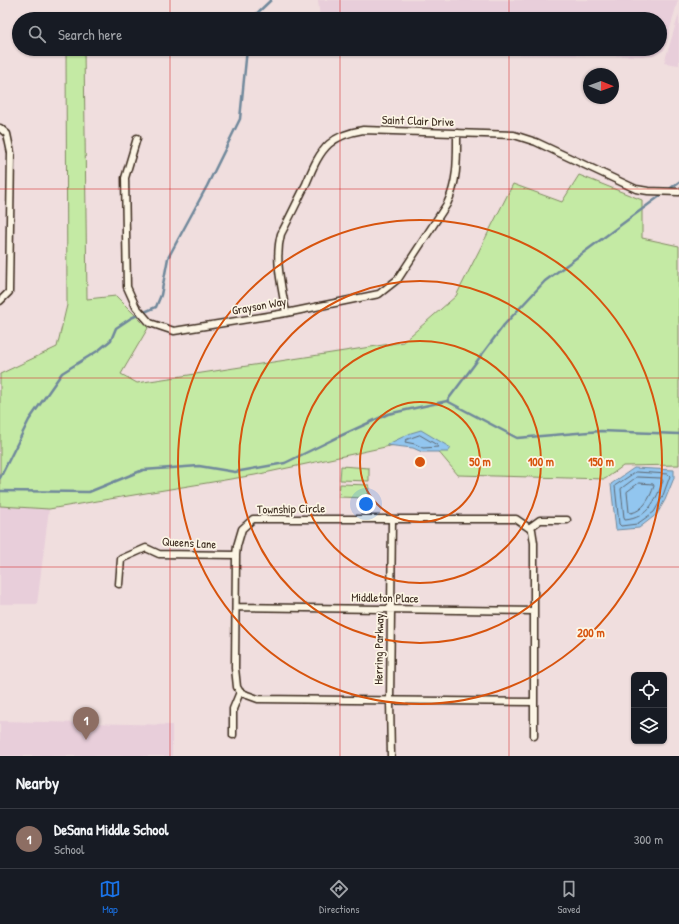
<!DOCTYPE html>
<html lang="en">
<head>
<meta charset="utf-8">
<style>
  :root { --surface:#171b24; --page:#242831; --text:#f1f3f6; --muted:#9ea1a6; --line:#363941; --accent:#1a73e8 }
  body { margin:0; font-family:"Patrick Hand",sans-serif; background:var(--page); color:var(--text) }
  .controls { position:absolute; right:12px; bottom:12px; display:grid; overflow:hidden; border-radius:6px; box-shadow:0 1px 3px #0004 }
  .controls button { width:36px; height:36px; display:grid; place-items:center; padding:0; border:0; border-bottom:1px solid var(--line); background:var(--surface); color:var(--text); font:20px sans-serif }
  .compass { position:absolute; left:583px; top:68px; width:36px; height:36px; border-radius:50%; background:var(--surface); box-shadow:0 1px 3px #0004; rotate:91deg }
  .you { position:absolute; left:366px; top:504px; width:14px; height:14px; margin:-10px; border:3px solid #fff; border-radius:50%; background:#1a73e8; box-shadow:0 0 0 6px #1a73e833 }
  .badge { display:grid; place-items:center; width:26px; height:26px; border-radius:50%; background:var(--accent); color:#fff; font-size:13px; font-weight:700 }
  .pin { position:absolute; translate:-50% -33px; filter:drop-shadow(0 1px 2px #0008) }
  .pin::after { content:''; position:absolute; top:21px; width:14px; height:12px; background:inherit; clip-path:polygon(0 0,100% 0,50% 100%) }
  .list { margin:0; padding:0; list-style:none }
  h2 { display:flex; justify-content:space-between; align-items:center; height:52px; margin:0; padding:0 16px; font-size:17px }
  h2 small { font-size:13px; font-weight:400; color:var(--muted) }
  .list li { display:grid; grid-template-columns:26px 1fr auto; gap:12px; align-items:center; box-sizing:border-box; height:60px; padding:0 16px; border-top:1px solid var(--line) }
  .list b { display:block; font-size:15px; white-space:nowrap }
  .list p { margin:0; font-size:13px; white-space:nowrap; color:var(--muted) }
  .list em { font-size:13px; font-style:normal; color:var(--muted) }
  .icon { flex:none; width:22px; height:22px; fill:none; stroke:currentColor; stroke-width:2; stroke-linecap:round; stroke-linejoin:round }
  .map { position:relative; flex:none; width:679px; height:756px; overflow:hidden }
  .search { position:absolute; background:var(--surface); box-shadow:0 1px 3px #0004; left:12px; right:12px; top:12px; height:44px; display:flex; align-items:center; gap:10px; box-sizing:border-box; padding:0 14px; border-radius:22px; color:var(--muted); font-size:15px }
  .sheet { height:112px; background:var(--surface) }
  nav { display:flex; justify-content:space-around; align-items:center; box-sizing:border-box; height:56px; border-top:1px solid var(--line); background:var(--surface); font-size:11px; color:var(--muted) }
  nav a { display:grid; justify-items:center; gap:2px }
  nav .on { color:var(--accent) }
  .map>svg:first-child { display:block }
  .built { fill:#e8ceda }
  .green { fill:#c4eaa4; stroke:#808a61 }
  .water { fill:#92c6ef; stroke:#6f889b }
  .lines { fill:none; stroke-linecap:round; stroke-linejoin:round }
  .shore { stroke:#5e6872; stroke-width:1 }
  .stream { stroke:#6f889b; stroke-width:2.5 }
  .street-casing { stroke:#3b2a1e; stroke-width:9 }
  .street { stroke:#fcf5e5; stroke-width:6 }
  .grid { fill:none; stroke:#d62828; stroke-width:1; stroke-opacity:0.55 }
  .ring { fill:none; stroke:#d7540e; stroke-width:2 }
  .labels { text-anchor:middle; stroke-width:3.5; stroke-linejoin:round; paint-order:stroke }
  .street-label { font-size:12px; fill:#3b2a1e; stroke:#fcf5e5 }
  .centre { fill:#d7540e; stroke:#fcf5e5; stroke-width:2 }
  .ring-label { font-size:12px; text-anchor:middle; font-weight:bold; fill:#d7540e; stroke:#fcf5e5; stroke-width:3.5; stroke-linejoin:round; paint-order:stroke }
</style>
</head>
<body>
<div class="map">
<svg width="679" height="756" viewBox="0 0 679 756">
  <rect width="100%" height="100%" fill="#f0dede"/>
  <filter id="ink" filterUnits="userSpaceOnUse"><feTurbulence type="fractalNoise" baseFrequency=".025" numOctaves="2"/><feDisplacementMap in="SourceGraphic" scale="8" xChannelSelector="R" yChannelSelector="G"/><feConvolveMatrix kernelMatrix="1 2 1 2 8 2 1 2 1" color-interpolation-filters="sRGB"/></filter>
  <g filter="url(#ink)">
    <path class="built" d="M318 0H678L664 50 653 56 323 52V49H660V19H320Z
      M679 14V65L664 63Z
      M0 506 49 509 37 604H0Z
      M0 721 172 725V756H0Z"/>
    <path class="green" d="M66 49H84L87 299 116 296 148 328 121 374 137 383 403 342 456 296 513 184 562 202 579 175 642 200V238L679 246V465L623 466 605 479 458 475 427 438 255 475 49 509 0 506V374L57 347 67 305Z
      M341 466 369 468V481L340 480Z
      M340 484 369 485 368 498 339 497Z"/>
    <path class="water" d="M421 430 451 448 448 452H422L413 448 386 445 411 433Z
      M634 468 674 470V478L665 500 657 514 639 528 616 530 611 484Z"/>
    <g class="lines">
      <path class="shore" d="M420 435 437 445 438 447 423 448 415 444 405 442 406 440Z
        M636 472 668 474 670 476 662 498 654 512 637 524 621 526 619 524 615 486Z
        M637 477 661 478 663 481C656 500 648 518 625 520L624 518 621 489Z
        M639 483 653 484 654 486C650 498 643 511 631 513L629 512 627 492Z"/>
      <path class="stream" d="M251 19 271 0
        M668 190 679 182
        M447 401 517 438 601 431 679 434
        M0 478 29 420 62 373 99 350 111 340 116 328 131 318 156 307 161 295 168 258 207 186 240 119 247 49
        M0 491 89 492 143 470 199 466 235 472 285 463 338 437 388 414 447 401 504 325 545 281 664 193"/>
      <defs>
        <path id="street" d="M0 128 7 134 11 153 9 292 0 301
          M137 138 125 178 127 287 136 307 150 323 174 331 286 313 379 294 398 279 447 204C458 181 457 158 457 133
          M286 313C282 287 274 260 281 234 290 217 298 200 306 184 312 170 318 154 329 144 339 135 351 132 363 130L514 135 536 142 636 189 648 191 679 192
          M529 528 540 520H567
          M119 584 121 559 146 548 159 554 236 555
          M236 607 534 611
          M233 735V709L240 692
          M534 736V543L532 530 516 519H253L242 529 237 546 236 555 235 668 237 687 240 692 247 695 258 699 534 702
          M391 756 390 701 392 519"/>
      </defs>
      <use href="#street" class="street-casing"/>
      <use href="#street" class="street"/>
    </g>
  </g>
  <path class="grid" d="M170 0V19M340 0V19M509 0V19M170 49V756M340 49V756M509 49V756M0 189H679M0 378H679M0 567H679"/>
  <g class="ring">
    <circle cx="420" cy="462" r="60"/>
    <circle cx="420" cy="462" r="121"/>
    <circle cx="420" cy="462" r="181"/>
    <circle cx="420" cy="462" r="242"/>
  </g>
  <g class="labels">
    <g class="street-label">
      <text transform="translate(418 121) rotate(2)" y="4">Saint Clair Drive</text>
      <text transform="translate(259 306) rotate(-10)" y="4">Grayson Way</text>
      <text transform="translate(291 509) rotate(-1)" y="4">Township Circle</text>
      <text transform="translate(189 543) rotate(3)" y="4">Queens Lane</text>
      <text transform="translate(385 598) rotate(1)" y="4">Middleton Place</text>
      <text transform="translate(379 649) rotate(-89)" y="4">Herring Parkway</text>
    </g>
  </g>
  <circle cx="420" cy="462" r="6" class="centre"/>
  <g class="ring-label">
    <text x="480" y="466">50 m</text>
    <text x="541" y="466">100 m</text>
    <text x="601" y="466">150 m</text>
    <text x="591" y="637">200 m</text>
  </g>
</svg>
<div class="controls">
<button><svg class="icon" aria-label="locate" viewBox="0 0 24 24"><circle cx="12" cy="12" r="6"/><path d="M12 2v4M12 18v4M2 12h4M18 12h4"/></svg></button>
<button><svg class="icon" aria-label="layers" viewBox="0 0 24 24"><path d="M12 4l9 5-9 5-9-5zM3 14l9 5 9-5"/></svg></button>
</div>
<svg class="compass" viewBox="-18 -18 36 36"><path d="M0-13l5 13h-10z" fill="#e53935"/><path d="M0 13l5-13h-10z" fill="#9ea1a6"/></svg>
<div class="you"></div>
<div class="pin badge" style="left:86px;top:740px;background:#8d6e63">1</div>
<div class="search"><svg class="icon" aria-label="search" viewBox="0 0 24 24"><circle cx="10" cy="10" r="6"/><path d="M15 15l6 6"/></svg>Search here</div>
</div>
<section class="sheet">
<h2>Nearby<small></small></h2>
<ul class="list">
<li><span class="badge" style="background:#8d6e63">1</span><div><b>DeSana Middle School</b><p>School</p></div><em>300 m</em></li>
</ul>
</section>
<nav>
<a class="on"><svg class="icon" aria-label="map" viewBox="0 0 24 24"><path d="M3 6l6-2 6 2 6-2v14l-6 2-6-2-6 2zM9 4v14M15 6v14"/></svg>Map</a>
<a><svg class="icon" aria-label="directions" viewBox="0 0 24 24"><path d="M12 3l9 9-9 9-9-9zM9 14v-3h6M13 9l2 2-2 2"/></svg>Directions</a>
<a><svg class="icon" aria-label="saved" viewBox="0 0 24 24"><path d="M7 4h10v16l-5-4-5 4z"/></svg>Saved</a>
</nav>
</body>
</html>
